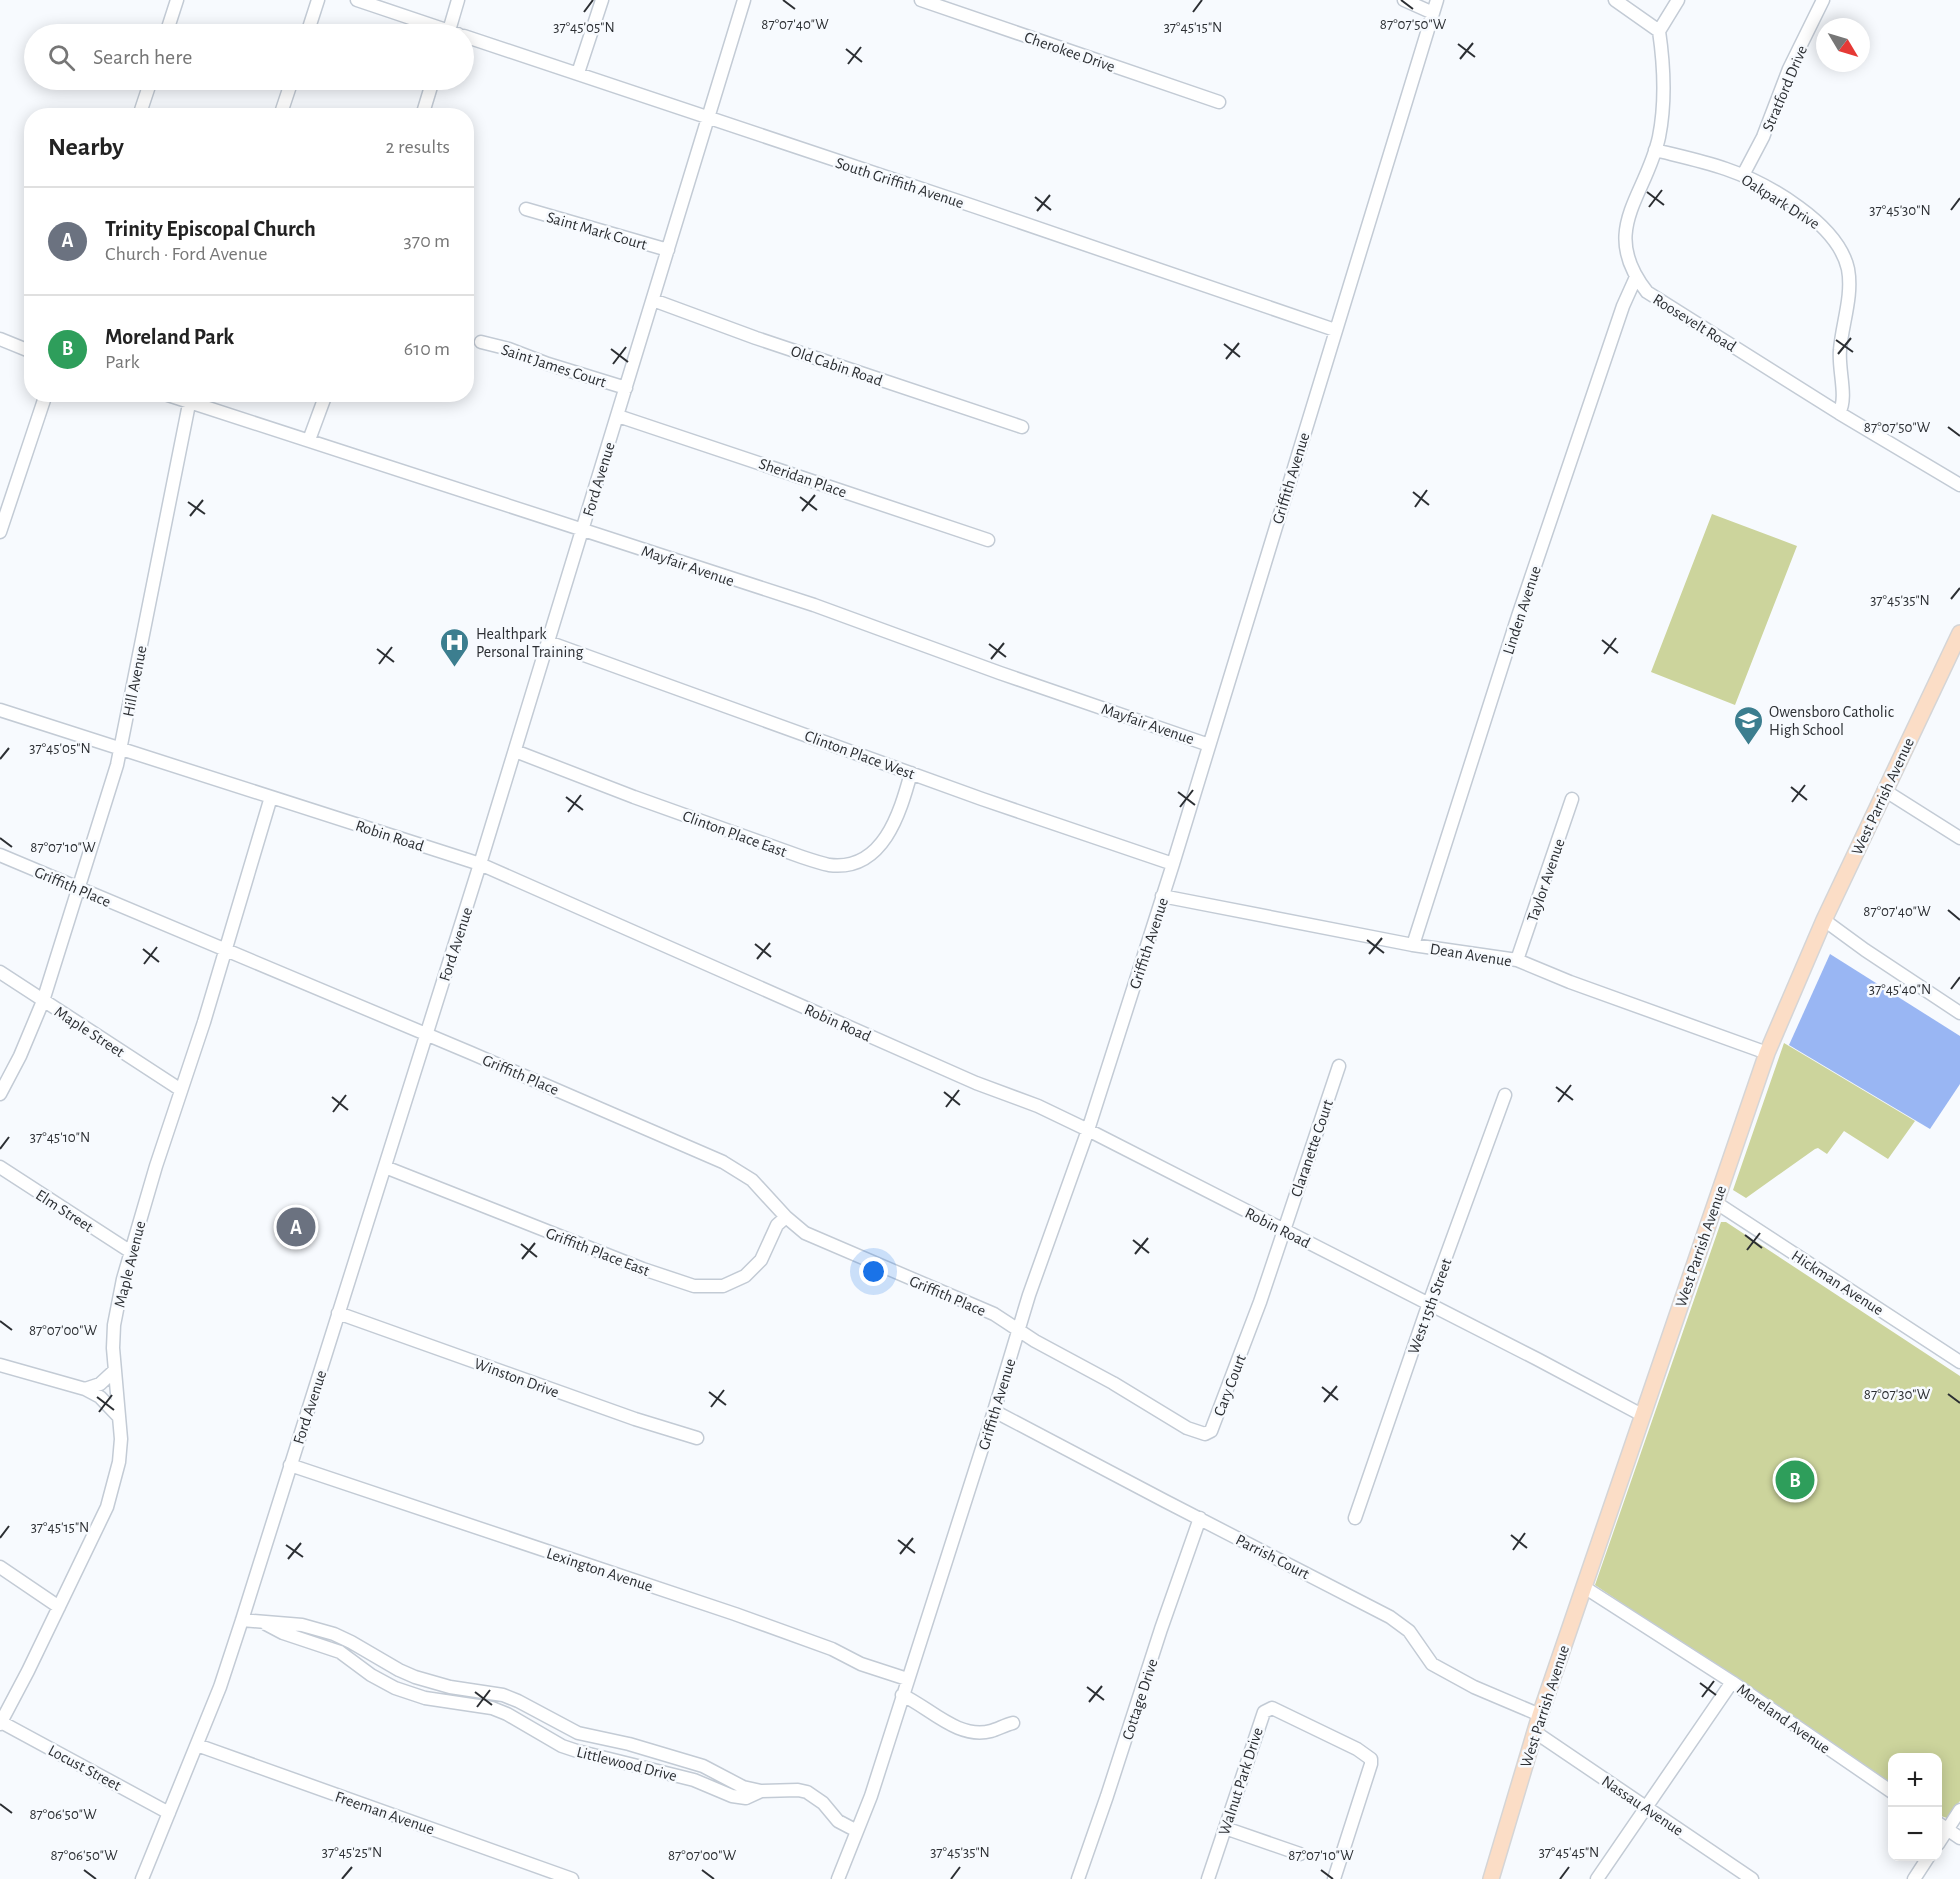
<!DOCTYPE html>
<html lang="en">
<head>
<meta charset="utf-8">
<style>
  :root { --surface:#fff; --page:#f2f2f2; --text:#222; --muted:#767676; --line:#e0e0e0; --accent:#3c7e8f }
  body { margin:0; font-family:"Alegreya Sans",sans-serif; background:var(--page); color:var(--text) }
  .controls { position:absolute; right:18px; bottom:18px; display:grid; overflow:hidden; border-radius:12px; box-shadow:0 3px 15px #0003 }
  .controls button { width:54px; height:54px; display:grid; place-items:center; padding:0; border:0; border-bottom:2px solid var(--line); background:var(--surface); color:var(--text); font:30px sans-serif }
  .compass { position:absolute; left:1816px; top:18px; width:54px; height:54px; border-radius:50%; background:var(--surface); box-shadow:0 3px 15px #0003; rotate:128deg }
  .you { position:absolute; left:874px; top:1272px; width:21px; height:21px; margin:-15px; border:4px solid #fff; border-radius:50%; background:#1a73e8; box-shadow:0 0 0 9px #1a73e833 }
  .badge { display:grid; place-items:center; width:39px; height:39px; border-radius:50%; background:var(--accent); color:#fff; font-size:20px; font-weight:700 }
  .pin { position:absolute; translate:-50% -50%; border:3px solid #fff; box-shadow:0 2px 6px #0006 }
  .list { margin:0; padding:0; list-style:none }
  h2 { display:flex; justify-content:space-between; align-items:center; height:78px; margin:0; padding:0 24px; font-size:26px }
  h2 small { font-size:20px; font-weight:400; color:var(--muted) }
  .list li { display:grid; grid-template-columns:39px 1fr auto; gap:18px; align-items:center; box-sizing:border-box; height:108px; padding:0 24px; border-top:2px solid var(--line) }
  .list b { display:block; font-size:22px; white-space:nowrap }
  .list p { margin:0; font-size:20px; white-space:nowrap; color:var(--muted) }
  .list em { font-size:20px; font-style:normal; color:var(--muted) }
  .icon { flex:none; width:33px; height:33px; fill:none; stroke:currentColor; stroke-width:2; stroke-linecap:round; stroke-linejoin:round }
  .map { position:relative; flex:none; width:1960px; height:1879px; overflow:hidden }
  .search { position:absolute; background:var(--surface); box-shadow:0 3px 15px #0003; left:24px; top:24px; width:450px; height:66px; display:flex; align-items:center; gap:15px; box-sizing:border-box; padding:0 21px; border-radius:33px; color:var(--muted); font-size:22px }
  .panel { position:absolute; background:var(--surface); box-shadow:0 3px 15px #0003; left:24px; top:108px; width:450px; height:294px; border-radius:24px }
  .map>svg:first-child { display:block }
  .green { fill:#ccd49c }
  .water { fill:#99b6f3 }
  .lines { fill:none; stroke-linecap:round; stroke-linejoin:round }
  .minor-casing { stroke:#c3cbd5; stroke-width:15 }
  .major-casing { stroke:#d5d5d6; stroke-width:18 }
  .minor { stroke:#fff; stroke-width:12 }
  .major { stroke:#fbddc6; stroke-width:15 }
  .ticks { fill:none; stroke:#2c2f33; stroke-width:2 }
  .labels { text-anchor:middle; stroke-width:5; stroke-linejoin:round; paint-order:stroke }
  .street-label { font-size:16px; fill:#2c2f33; stroke:#f7fafe }
  .poi-label { font-size:16px; fill:#2c2f33; stroke:#f7fafe; text-anchor:start }
  .ticks-label { font-size:15px; text-anchor:middle; fill:#2c2f33; stroke:#f7fafe; stroke-width:5; stroke-linejoin:round; paint-order:stroke }
</style>
</head>
<body>
<div class="map">
<svg width="1960" height="1879" viewBox="0 0 1960 1879">
  <rect width="100%" height="100%" fill="#f7fafe"/>
  <path class="green" d="M1712 514 1797 546 1735 705 1651 672Z
    M1784 1043 1915 1121 1888 1159 1844 1131 1827 1154 1818 1148 1815 1149 1746 1198 1733 1190Z
    M1721 1222H1726L1960 1376V1801L1947 1818 1938 1815V1758H1892V1785L1595 1585Z"/>
  <path class="water" d="M1830 954 1960 1036V1084L1930 1129 1789 1045Z"/>
  <g class="lines">
    <defs>
      <path id="minor" d="M357 0 458 34
        M921 0 1219 102
        M1404 0 1433 13
        M1615 0 1659 31C1664 65 1666 102 1659 137 1646 197 1598 230 1647 292L1839 413 1960 485
        M1659 31 1678 0
        M166 34 177 0
        M307 34 318 0
        M448 34 458 0
        M464 36 976 207 1335 330
        M578 73 602 0
        M139 116 151 80
        M280 116 292 80
        M422 116 433 80
        M1655 150C1679 156 1703 161 1726 169 1767 183 1838 223 1848 269 1853 296 1842 324 1840 350 1838 370 1848 397 1839 413
        M1743 175 1763 137 1789 69 1823 0
        M526 209 668 250
        M653 300 756 338 1022 427
        M0 339 32 352
        M481 342 509 349 548 364 626 388
        M165 394 814 605 1000 673 1209 745
        M618 416 988 540
        M309 440 326 394
        M0 532 46 394
        M548 642 982 799 1173 864
        M0 710 480 864 976 1083 1038 1106 1088 1130 1537 1359 1642 1415
        M515 751 634 797 802 857C811 860 820 863 829 865 883 872 900 813 911 773
        M1884 790 1960 838
        M0 855 471 1053 723 1162 752 1180 786 1217 805 1233 994 1314 1035 1341 1113 1383 1187 1428 1205 1434 1211 1431 1260 1302 1339 1066
        M1162 896 1413 945 1517 960 1570 982 1767 1053
        M1824 920 1865 950 1960 1013
        M1413 945 1518 616 1623 306 1636 277
        M1517 960 1572 799
        M0 972 181 1090
        M0 1094 20 1056 43 1001 117 765 191 394
        M0 1167 131 1252
        M385 1167 643 1269 694 1286H723L745 1276 761 1260 777 1225 786 1217
        M1715 1202 1960 1362
        M338 1313 635 1419 697 1438
        M0 1365 85 1389 100 1397 119 1417
        M85 1389 100 1384 114 1371
        M994 1411 1165 1501 1390 1617 1409 1631 1432 1664 1474 1687 1540 1715
        M290 1465 735 1614 832 1649 861 1664 907 1679
        M1355 1518 1429 1303 1505 1095
        M0 1567 59 1607
        M1584 1587 1732 1682 1892 1792
        M242 1620 302 1625 334 1634 351 1642 399 1670 415 1677 450 1687 503 1695 518 1701 578 1733 629 1744 703 1766 743 1787 761 1791 798 1790 807 1792 823 1803 838 1821 857 1831
        M266 1624 283 1633 340 1652 371 1675 395 1688 425 1698 492 1708 507 1714 562 1746 577 1751 694 1780 732 1796 746 1798 761 1791
        M902 1695C929 1707 958 1740 991 1731 998 1729 1005 1725 1013 1723
        M1 1722 169 1813
        M0 1724 28 1671 107 1507 119 1462 121 1439 113 1348 114 1325 123 1279 156 1166 204 1022 271 797
        M1535 1732 1752 1879
        M197 1745 572 1879
        M1938 1823 1960 1838
        M1225 1828 1300 1854
        M1938 1844 1960 1810
        M142 1879 220 1687 242 1620 480 864 744 0
        M838 1879 871 1796 994 1411 1029 1295 1088 1130 1173 864 1437 0
        M1078 1879 1107 1796 1161 1629 1200 1518
        M1208 1879 1264 1712 1272 1708 1357 1749 1371 1759V1764L1334 1879
        M1597 1879 1732 1682
        M1914 1879 1929 1856"/>
      <path id="major" d="M1491 1879 1540 1715 1767 1053 1824 920 1960 633"/>
    </defs>
    <use href="#minor" class="minor-casing"/>
    <use href="#major" class="major-casing"/>
    <use href="#minor" class="minor"/>
    <use href="#major" class="major"/>
  </g>
  <path class="ticks" d="M783 0 795 9M1401 0 1413 9M584 12 593 0M1193 12 1202 0M1458 44 1475 57M846 49 862 62M1460 59 1473 43M848 64 861 47M1647 192 1664 205M1035 197 1051 210M1649 207 1662 190M1951 210 1960 198M1037 211 1050 195M1836 340 1853 352M1224 344 1240 357M611 349 628 362M1838 354 1851 338M1226 359 1239 343M613 364 626 347M1948 427 1960 436M1413 492 1429 505M800 497 817 510M188 502 205 514M1415 507 1427 490M802 511 815 495M190 516 203 500M1951 599 1960 588M1602 640 1618 653M989 644 1006 657M377 649 394 662M1604 654 1616 638M991 659 1004 643M379 664 392 647M0 759 9 748M1791 787 1807 800M1178 792 1195 805M566 797 583 810M1792 802 1805 785M1180 807 1193 790M568 812 581 795M0 838 12 847M1948 910 1960 920M1367 940 1384 953M755 944 771 957M143 949 159 962M1369 954 1382 938M757 959 770 943M144 964 157 947M1951 989 1960 977M1556 1087 1573 1100M944 1092 960 1105M332 1097 348 1110M1558 1102 1571 1085M946 1107 959 1090M333 1112 346 1095M0 1149 9 1137M1745 1235 1762 1248M1133 1240 1149 1253M521 1244 537 1257M1747 1250 1760 1233M1135 1254 1148 1238M522 1259 535 1243M0 1321 12 1330M1322 1387 1338 1400M709 1392 726 1405M1948 1394 1960 1403M97 1397 114 1410M1324 1402 1337 1386M711 1407 724 1390M99 1412 112 1395M1511 1535 1527 1548M0 1538 9 1526M898 1540 915 1553M286 1545 303 1557M1513 1550 1525 1533M900 1554 913 1538M288 1559 301 1543M1700 1683 1716 1695M1087 1687 1104 1700M475 1692 492 1705M1702 1697 1714 1681M1089 1702 1102 1686M477 1707 490 1690M0 1804 12 1813M84 1870 96 1879M702 1870 714 1879M1321 1870 1333 1879M342 1879 352 1867M951 1879 960 1867M1560 1879 1569 1867"/>
  <defs>
    <symbol id="hospital-pin" viewBox="-11 -11 22 30"><path d="M0 17L-7.5 6A9.5 9.5 0 1 1 7.5 6Z" fill="#3c7e8f" stroke="#f7fafe"/><path d="M-5-5h3v3.5h4V-5h3V5h-3V1.5h-4V5h-3Z" fill="#fff"/></symbol>
    <symbol id="school-pin" viewBox="-11 -11 22 30"><path d="M0 17L-7.5 6A9.5 9.5 0 1 1 7.5 6Z" fill="#3c7e8f" stroke="#f7fafe"/><path d="M0-5L7-2L0 1L-7-2ZM-4 1L0 2.5L4 1V4Q0 6-4 4Z" fill="#fff"/></symbol>
  </defs>
  <g fill-rule="evenodd">
    <use href="#hospital-pin" x="438" y="626" width="33" height="45"/>
    <use href="#school-pin" x="1732" y="704" width="33" height="45"/>
  </g>
  <g class="labels">
    <g class="street-label">
      <text transform="translate(1070 51) rotate(19)" y="6">Cherokee Drive</text>
      <text transform="translate(1784 88) rotate(-67)" y="6">Stratford Drive</text>
      <text transform="translate(900 182) rotate(18)" y="6">South Griffith Avenue</text>
      <text transform="translate(1781 201) rotate(32)" y="6">Oakpark Drive</text>
      <text transform="translate(597 230) rotate(16)" y="6">Saint Mark Court</text>
      <text transform="translate(1695 322) rotate(32)" y="6">Roosevelt Road</text>
      <text transform="translate(554 365) rotate(18)" y="6">Saint James Court</text>
      <text transform="translate(837 365) rotate(19)" y="6">Old Cabin Road</text>
      <text transform="translate(803 477) rotate(19)" y="6">Sheridan Place</text>
      <text transform="translate(1290 478) rotate(-73)" y="6">Griffith Avenue</text>
      <text transform="translate(598 479) rotate(-73)" y="6">Ford Avenue</text>
      <text transform="translate(688 565) rotate(19)" y="6">Mayfair Avenue</text>
      <text transform="translate(1521 610) rotate(-72)" y="6">Linden Avenue</text>
      <text transform="translate(134 681) rotate(-79)" y="6">Hill Avenue</text>
      <text transform="translate(1148 723) rotate(19)" y="6">Mayfair Avenue</text>
      <text transform="translate(860 754) rotate(20)" y="6">Clinton Place West</text>
      <text transform="translate(1882 796) rotate(-65)" y="6">West Parrish Avenue</text>
      <text transform="translate(735 833) rotate(20)" y="6">Clinton Place East</text>
      <text transform="translate(390 835) rotate(18)" y="6">Robin Road</text>
      <text transform="translate(1545 880) rotate(-71)" y="6">Taylor Avenue</text>
      <text transform="translate(73 886) rotate(23)" y="6">Griffith Place</text>
      <text transform="translate(1148 943) rotate(-72)" y="6">Griffith Avenue</text>
      <text transform="translate(455 944) rotate(-72)" y="6">Ford Avenue</text>
      <text transform="translate(1471 954) rotate(9)" y="6">Dean Avenue</text>
      <text transform="translate(838 1022) rotate(24)" y="6">Robin Road</text>
      <text transform="translate(90 1031) rotate(33)" y="6">Maple Street</text>
      <text transform="translate(521 1074) rotate(23)" y="6">Griffith Place</text>
      <text transform="translate(1311 1148) rotate(-71)" y="6">Claranette Court</text>
      <text transform="translate(65 1210) rotate(33)" y="6">Elm Street</text>
      <text transform="translate(1278 1227) rotate(27)" y="6">Robin Road</text>
      <text transform="translate(1700 1246) rotate(-71)" y="6">West Parrish Avenue</text>
      <text transform="translate(598 1251) rotate(21)" y="6">Griffith Place East</text>
      <text transform="translate(129 1264) rotate(-76)" y="6">Maple Avenue</text>
      <text transform="translate(1838 1282) rotate(33)" y="6">Hickman Avenue</text>
      <text transform="translate(948 1295) rotate(23)" y="6">Griffith Place</text>
      <text transform="translate(1429 1306) rotate(-70)" y="6">West 15th Street</text>
      <text transform="translate(517 1377) rotate(20)" y="6">Winston Drive</text>
      <text transform="translate(1229 1385) rotate(-69)" y="6">Cary Court</text>
      <text transform="translate(996 1404) rotate(-73)" y="6">Griffith Avenue</text>
      <text transform="translate(309 1407) rotate(-72)" y="6">Ford Avenue</text>
      <text transform="translate(1273 1556) rotate(27)" y="6">Parrish Court</text>
      <text transform="translate(600 1569) rotate(18)" y="6">Lexington Avenue</text>
      <text transform="translate(1139 1699) rotate(-72)" y="6">Cottage Drive</text>
      <text transform="translate(1544 1706) rotate(-72)" y="6">West Parrish Avenue</text>
      <text transform="translate(1784 1718) rotate(35)" y="6">Moreland Avenue</text>
      <text transform="translate(627 1763) rotate(14)" y="6">Littlewood Drive</text>
      <text transform="translate(85 1767) rotate(28)" y="6">Locust Street</text>
      <text transform="translate(1240 1781) rotate(-72)" y="6">Walnut Park Drive</text>
      <text transform="translate(1643 1805) rotate(34)" y="6">Nassau Avenue</text>
      <text transform="translate(385 1812) rotate(19)" y="6">Freeman Avenue</text>
    </g>
    <g class="poi-label">
      <text x="476" y="639">Healthpark<tspan x="476" dy="18">Personal Training</tspan></text>
      <text x="1769" y="717">Owensboro Catholic<tspan x="1769" dy="18">High School</tspan></text>
    </g>
  </g>
  <g class="ticks-label">
    <text x="795" y="29">87°07'40"W</text>
    <text x="1413" y="29">87°07'50"W</text>
    <text x="584" y="32">37°45'05"N</text>
    <text x="1193" y="32">37°45'15"N</text>
    <text x="1900" y="215">37°45'30"N</text>
    <text x="1897" y="432">87°07'50"W</text>
    <text x="1900" y="605">37°45'35"N</text>
    <text x="60" y="753">37°45'05"N</text>
    <text x="63" y="852">87°07'10"W</text>
    <text x="1897" y="916">87°07'40"W</text>
    <text x="1900" y="994">37°45'40"N</text>
    <text x="60" y="1142">37°45'10"N</text>
    <text x="63" y="1335">87°07'00"W</text>
    <text x="1897" y="1399">87°07'30"W</text>
    <text x="60" y="1532">37°45'15"N</text>
    <text x="63" y="1819">87°06'50"W</text>
    <text x="352" y="1857">37°45'25"N</text>
    <text x="960" y="1857">37°45'35"N</text>
    <text x="1569" y="1857">37°45'45"N</text>
    <text x="84" y="1860">87°06'50"W</text>
    <text x="702" y="1860">87°07'00"W</text>
    <text x="1321" y="1860">87°07'10"W</text>
  </g>
</svg>
<div class="controls">
<button>+</button>
<button>−</button>
</div>
<svg class="compass" viewBox="-18 -18 36 36"><path d="M0-13l5 13h-10z" fill="#e53935"/><path d="M0 13l5-13h-10z" fill="#767676"/></svg>
<div class="you"></div>
<div class="pin badge" style="left:296px;top:1227px;background:#6b7280">A</div>
<div class="pin badge" style="left:1795px;top:1480px;background:#2e9e5b">B</div>
<div class="search"><svg class="icon" aria-label="search" viewBox="0 0 24 24"><circle cx="10" cy="10" r="6"/><path d="M15 15l6 6"/></svg>Search here</div>
<section class="panel">
<h2>Nearby<small>2 results</small></h2>
<ul class="list">
<li><span class="badge" style="background:#6b7280">A</span><div><b>Trinity Episcopal Church</b><p>Church · Ford Avenue</p></div><em>370 m</em></li>
<li><span class="badge" style="background:#2e9e5b">B</span><div><b>Moreland Park</b><p>Park</p></div><em>610 m</em></li>
</ul>
</section>
</div>
</body>
</html>
